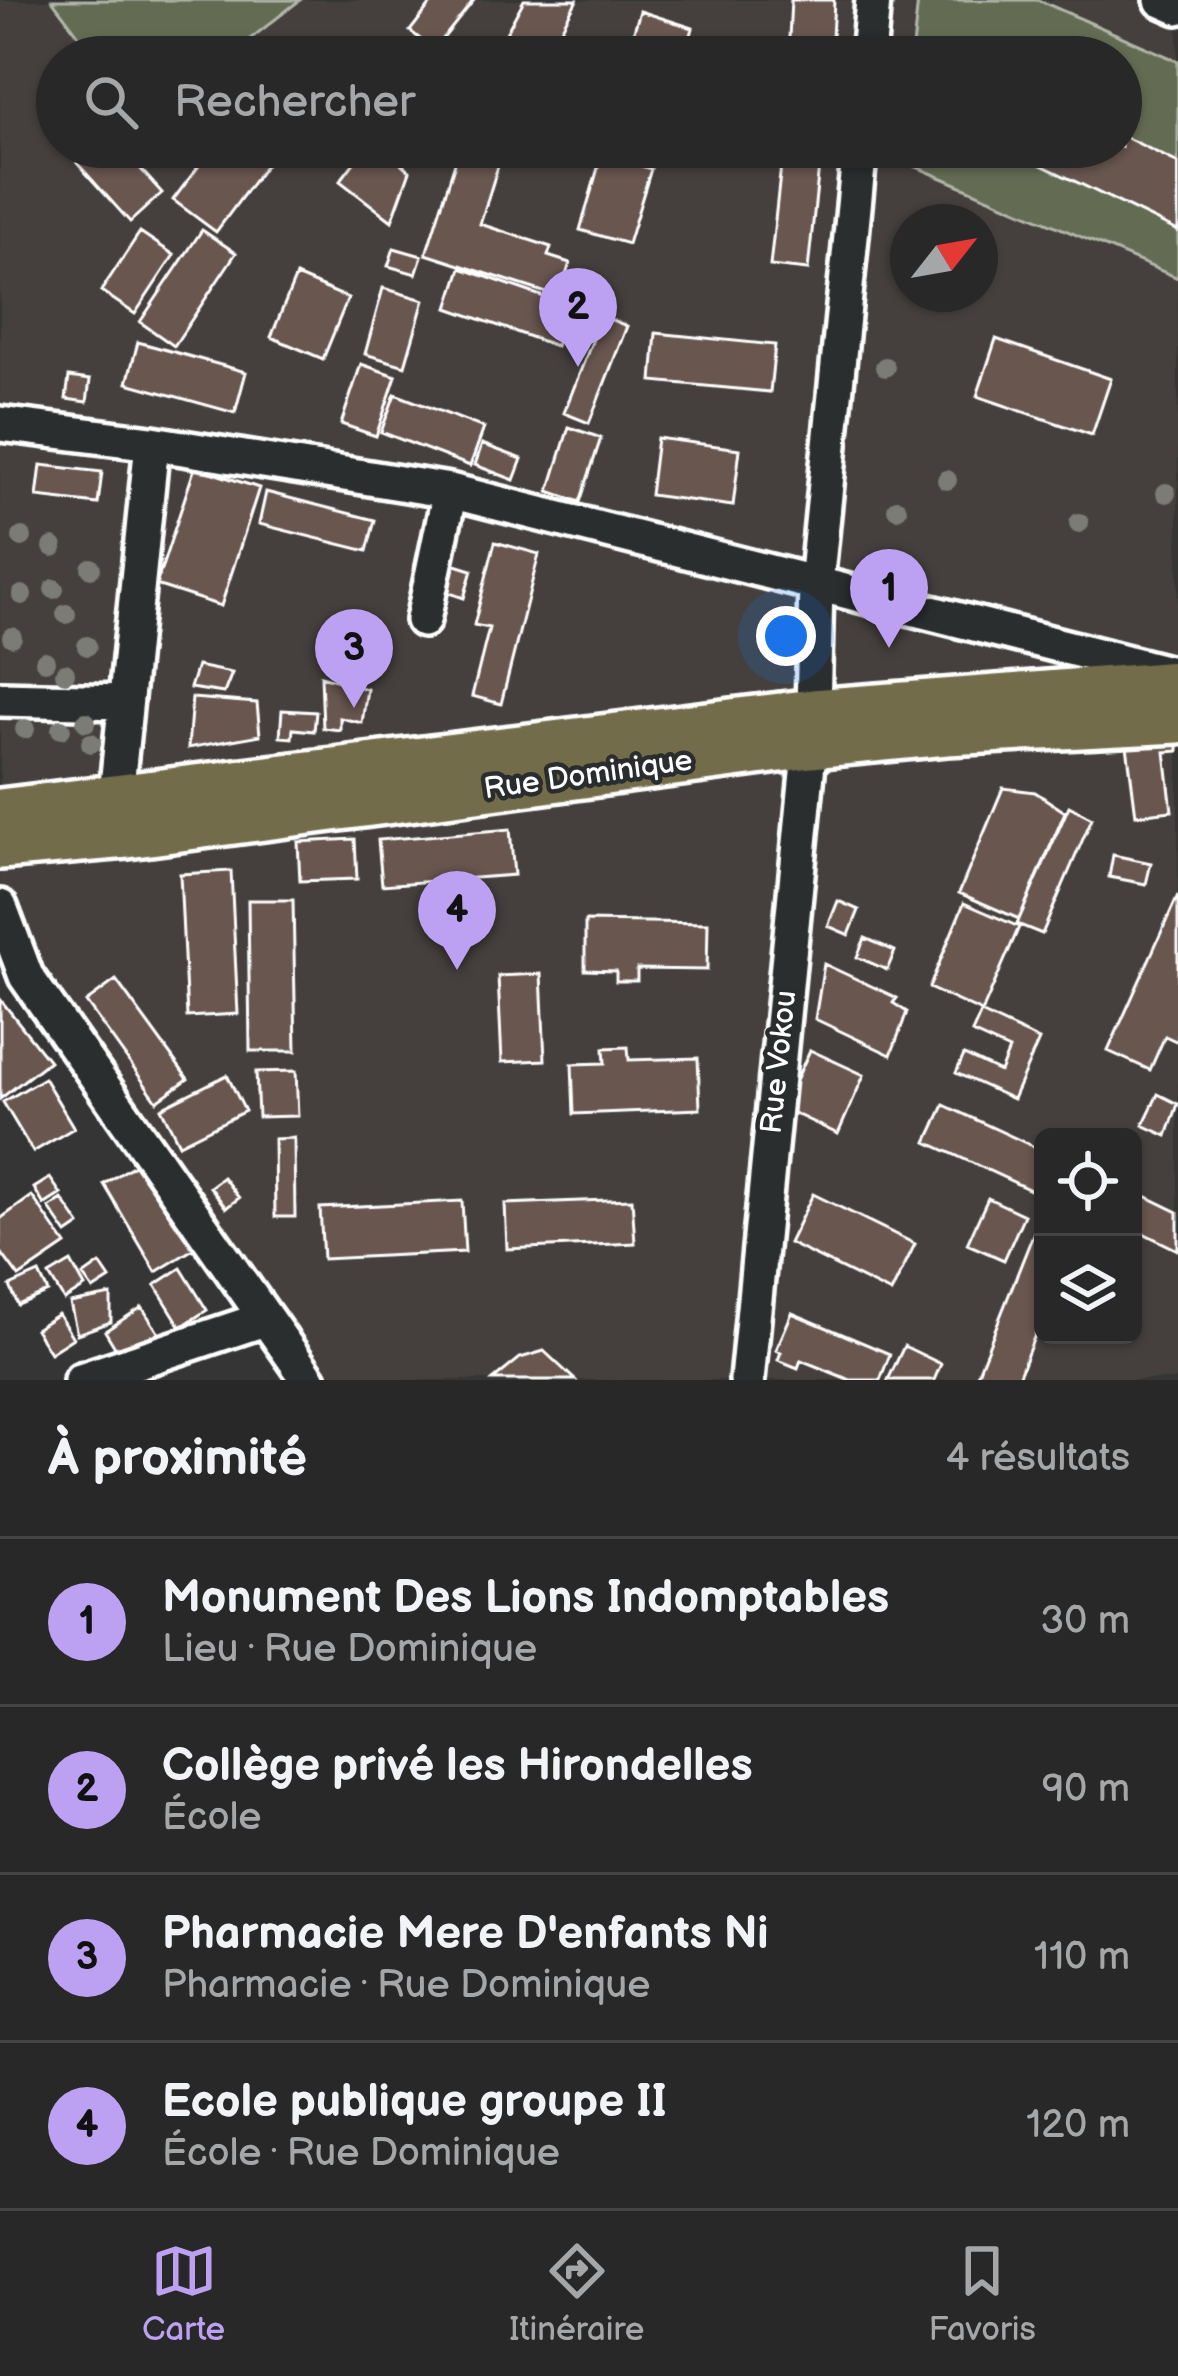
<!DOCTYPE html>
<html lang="fr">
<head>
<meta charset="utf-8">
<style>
  :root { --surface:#282828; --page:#343434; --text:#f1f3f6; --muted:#a5a6a8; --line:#444445; --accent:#bca0f2 }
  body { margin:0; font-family:"Balsamiq Sans",sans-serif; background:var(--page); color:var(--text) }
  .controls { position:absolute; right:36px; bottom:36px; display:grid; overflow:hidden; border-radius:18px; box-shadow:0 3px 9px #0004 }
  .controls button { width:108px; height:108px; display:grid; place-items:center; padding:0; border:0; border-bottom:3px solid var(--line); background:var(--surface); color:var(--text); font:60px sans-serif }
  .compass { position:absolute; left:890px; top:204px; width:108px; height:108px; border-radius:50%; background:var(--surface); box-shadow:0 3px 9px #0004; rotate:59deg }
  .you { position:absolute; left:786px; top:636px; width:42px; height:42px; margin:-30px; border:9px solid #fff; border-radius:50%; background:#1a73e8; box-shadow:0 0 0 18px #1a73e833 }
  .badge { display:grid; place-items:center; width:78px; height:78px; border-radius:50%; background:var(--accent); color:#111; font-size:39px; font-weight:700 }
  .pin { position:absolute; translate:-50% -99px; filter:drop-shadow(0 3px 6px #0008) }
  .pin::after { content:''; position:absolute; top:63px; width:42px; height:36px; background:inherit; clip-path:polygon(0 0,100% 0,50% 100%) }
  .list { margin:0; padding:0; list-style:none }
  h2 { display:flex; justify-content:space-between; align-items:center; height:156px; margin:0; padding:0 48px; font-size:51px }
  h2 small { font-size:39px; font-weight:400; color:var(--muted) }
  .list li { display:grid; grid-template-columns:78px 1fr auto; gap:36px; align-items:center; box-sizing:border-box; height:168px; padding:0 48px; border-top:3px solid var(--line) }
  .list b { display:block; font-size:45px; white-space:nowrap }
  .list p { margin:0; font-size:39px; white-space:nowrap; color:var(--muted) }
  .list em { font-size:39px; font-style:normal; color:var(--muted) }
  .icon { flex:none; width:66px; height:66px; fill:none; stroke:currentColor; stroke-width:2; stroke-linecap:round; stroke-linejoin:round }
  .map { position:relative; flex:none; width:1178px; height:1380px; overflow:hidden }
  .search { position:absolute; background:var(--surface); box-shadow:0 3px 9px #0004; left:36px; right:36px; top:36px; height:132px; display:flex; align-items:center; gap:30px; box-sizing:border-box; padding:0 42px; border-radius:66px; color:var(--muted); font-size:45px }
  .sheet { height:828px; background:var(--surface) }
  nav { display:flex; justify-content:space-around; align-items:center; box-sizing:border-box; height:168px; border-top:3px solid var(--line); background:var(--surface); font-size:33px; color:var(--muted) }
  nav a { display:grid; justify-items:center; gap:6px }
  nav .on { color:var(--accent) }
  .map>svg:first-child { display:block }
  .built { fill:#453f3d; fill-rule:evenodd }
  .green { fill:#636c53; stroke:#b1b6a9; stroke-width:3 }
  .building { fill:#67574f; stroke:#fff; stroke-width:3 }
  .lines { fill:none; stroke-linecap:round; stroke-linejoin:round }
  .minor-casing { stroke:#fff; stroke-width:42 }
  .major-casing { stroke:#fff; stroke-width:54 }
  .minor { stroke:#2a2d2e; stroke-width:33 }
  .major { stroke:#736c4b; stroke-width:45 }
  .tree { fill:#7a7c75 }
  .labels { text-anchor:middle; stroke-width:9; stroke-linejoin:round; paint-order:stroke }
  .street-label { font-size:30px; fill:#fff; stroke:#2a2d2e }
</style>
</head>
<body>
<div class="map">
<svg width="1178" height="1380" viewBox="0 0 1178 1380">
  <rect width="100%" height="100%" fill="#363535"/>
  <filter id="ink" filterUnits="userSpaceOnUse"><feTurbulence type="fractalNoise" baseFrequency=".00833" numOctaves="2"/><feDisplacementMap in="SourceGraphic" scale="24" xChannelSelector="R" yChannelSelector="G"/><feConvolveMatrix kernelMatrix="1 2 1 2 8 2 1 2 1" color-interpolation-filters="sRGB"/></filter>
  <g filter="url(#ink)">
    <path class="built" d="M0 0H1147L1178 14V1380H309L0 945ZM57 57H1121V147H57ZM908 222H980V294H908ZM1043 1137H1133V1335H1043Z"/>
    <path class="green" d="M52 0H300L227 57H95Z
      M918 0H1038L1178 61V278L900 160 902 147H1121V57H912Z"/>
    <path class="building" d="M434 0H474L434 50 410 31Z
      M524 0H577L546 57H493Z
      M791 0H834L831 57H788Z
      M640 11 693 28 685 57H626Z
      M1121 135 1178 163V231L1029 159 1035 147H1121Z
      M95 147H121L162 193 130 222 77 163Z
      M213 147H279L216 232 173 200Z
      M366 147H381L410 171 392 221 340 181Z
      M460 147H504L480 224 551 247 548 256 570 263 559 297 426 254Z
      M783 147H821L808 270 770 266Z
      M602 154 651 169 628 244 580 230Z
      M202 230 236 253 174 346 140 322Z
      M140 232 174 255 135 314 101 291Z
      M394 248 422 256 416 274 388 266Z
      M461 268 570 306 556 346 448 308Z
      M296 276 348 298 323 359 271 337Z
      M383 288 424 300 405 366 365 354Z
      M602 316 627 326 589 423 564 413Z
      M656 333 775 345 770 392 652 381Z
      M996 339 1111 379 1092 435 977 396Z
      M138 342 246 372 235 413 127 383Z
      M361 364 396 376 376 436 341 424Z
      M69 377 90 380 87 402 66 399Z
      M395 394 484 428 470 466 381 432Z
      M569 427 601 438 580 502 549 491Z
      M657 438 740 449 733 506 650 495Z
      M482 444 522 459 514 480 475 465Z
      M41 465 102 472 98 504 37 497Z
      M195 467 259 488 221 606 156 585Z
      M266 492 375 520 367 551 259 524Z
      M495 542 539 554 501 704 472 696 489 628 474 625Z
      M443 561 472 570 464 598 435 588Z
      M197 666 232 673 224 693 190 688Z
      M321 676 367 689 362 723 340 718V730L323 728Z
      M192 698 257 703 260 735 188 748Z
      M282 710 316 712 314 731 293 729 292 738 280 737Z
      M1178 733V751L1165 752 1172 811 1136 815 1126 738Z
      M1003 788 1035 792 1065 812 1019 919 959 893Z
      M1069 806 1092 818 1042 934 1017 924Z
      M510 829 514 875 382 885 378 840Z
      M355 839 357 879 300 881 298 842Z
      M1113 855 1151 863 1146 884 1109 877Z
      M231 871 238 1014 187 1017 180 874Z
      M1178 895V1042L1165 1036 1150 1070 1108 1051Z
      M248 900H293L296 1051H250Z
      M838 901 859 910 849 935 828 926Z
      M964 903 1019 927 982 1012 929 988Z
      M585 921 708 923 707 970 637 969V981H616V971L585 970Z
      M865 938 895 951 887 970 857 957Z
      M824 964 897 998 893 1003 907 1012 891 1055 815 1019Z
      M541 974 545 1060 502 1062 498 976Z
      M116 980 188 1079 157 1101 86 1002Z
      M0 999 49 1061 0 1099Z
      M981 1013 1039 1040 1013 1099 956 1073 964 1055 1000 1072 1009 1050 972 1033Z
      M628 1047 629 1060 698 1058 700 1109 574 1114 572 1064 605 1063 604 1048Z
      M810 1050 864 1075 838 1134 783 1108Z
      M296 1071 298 1116 258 1117 256 1072Z
      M227 1075 245 1111 179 1144 161 1108Z
      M44 1078 74 1128 33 1152 3 1102Z
      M1158 1094 1178 1104 1167 1136 1143 1125Z
      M944 1105 1043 1151V1180L1037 1193 927 1142Z
      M294 1138 295 1217H275L274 1139Z
      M142 1160 195 1248 156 1272 104 1184Z
      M223 1177 239 1198 226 1208 210 1187Z
      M50 1178 61 1194 44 1205 34 1188Z
      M1133 1190 1178 1212V1250L1133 1228Z
      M813 1194 915 1244 891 1293 789 1243Z
      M32 1196 66 1245 19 1277 0 1251V1219Z
      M988 1198 1024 1215 1004 1260 967 1244Z
      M62 1199 80 1225 67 1234 49 1208Z
      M632 1199 635 1243 507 1249 505 1204Z
      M462 1201 465 1252 323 1259 320 1208Z
      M1036 1227 1043 1230V1315L1017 1380H988L977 1375Z
      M71 1262 85 1287 64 1300 49 1275Z
      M100 1264 110 1279 93 1290 83 1276Z
      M181 1268 207 1310 181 1327 155 1285Z
      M39 1273 48 1292 18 1305 10 1286Z
      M111 1295V1322L77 1334 70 1303Z
      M142 1307 163 1340 125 1364 105 1331Z
      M792 1313 890 1354 880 1380H850L801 1360 798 1368 778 1360 781 1352 776 1350Z
      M58 1314 73 1338 50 1353 35 1329Z
      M904 1346 941 1364 934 1380H888Z
      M544 1351 575 1380H493L520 1358Z"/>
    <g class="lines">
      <defs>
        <path id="minor" d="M1162 0 1178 7
          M868 57 873 0
          M0 424 152 443 450 491 1176 675
          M423 620 450 491
          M0 699 124 702
          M122 817 116 796 152 443
          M0 907 26 976 309 1380
          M81 1380 264 1319
          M747 1380 813 712 816 584 860 147"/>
        <path id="major" d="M0 812 813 712 1178 684
          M0 846 127 835 810 745 946 732 1178 720"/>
      </defs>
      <use href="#minor" class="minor-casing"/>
      <use href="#major" class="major-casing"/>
      <use href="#minor" class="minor"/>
      <use href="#major" class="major"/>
    </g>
    <g class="tree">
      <circle cx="885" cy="367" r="10"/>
      <circle cx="947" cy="480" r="10"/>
      <circle cx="1166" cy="493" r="10"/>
      <circle cx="897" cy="509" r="10"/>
      <circle cx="1079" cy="523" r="10"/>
      <circle cx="22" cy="537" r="10"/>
      <circle cx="53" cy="547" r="10"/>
      <circle cx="91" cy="568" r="10"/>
      <circle cx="54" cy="589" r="10"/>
      <circle cx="22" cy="595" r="10"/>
      <circle cx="66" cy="614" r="10"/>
      <circle cx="12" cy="637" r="10"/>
      <circle cx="87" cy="646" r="10"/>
      <circle cx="45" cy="661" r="10"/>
      <circle cx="65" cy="673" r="10"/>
      <circle cx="86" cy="722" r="10"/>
      <circle cx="25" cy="729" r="10"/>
      <circle cx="61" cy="729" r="10"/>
      <circle cx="91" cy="743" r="10"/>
    </g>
  </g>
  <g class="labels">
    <g class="street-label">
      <text transform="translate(588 774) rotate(-8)" y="10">Rue Dominique</text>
      <text transform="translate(778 1062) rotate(-84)" y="10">Rue Vokou</text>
    </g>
  </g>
</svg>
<div class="controls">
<button><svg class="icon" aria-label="locate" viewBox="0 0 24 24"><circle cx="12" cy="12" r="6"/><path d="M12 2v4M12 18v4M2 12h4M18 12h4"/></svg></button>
<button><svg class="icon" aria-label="layers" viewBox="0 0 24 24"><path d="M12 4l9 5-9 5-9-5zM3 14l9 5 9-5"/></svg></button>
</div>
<svg class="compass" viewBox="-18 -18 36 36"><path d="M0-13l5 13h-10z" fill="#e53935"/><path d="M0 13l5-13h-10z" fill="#a5a6a8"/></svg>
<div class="you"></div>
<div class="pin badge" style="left:889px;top:648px">1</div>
<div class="pin badge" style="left:578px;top:367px">2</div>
<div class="pin badge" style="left:354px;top:708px">3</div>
<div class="pin badge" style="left:457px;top:970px">4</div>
<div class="search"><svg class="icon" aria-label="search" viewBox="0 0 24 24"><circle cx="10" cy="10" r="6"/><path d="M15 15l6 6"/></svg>Rechercher</div>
</div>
<section class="sheet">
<h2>À proximité<small>4 résultats</small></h2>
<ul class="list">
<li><span class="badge">1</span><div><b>Monument Des Lions Indomptables</b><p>Lieu · Rue Dominique</p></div><em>30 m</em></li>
<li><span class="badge">2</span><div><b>Collège privé les Hirondelles</b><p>École</p></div><em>90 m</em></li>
<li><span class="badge">3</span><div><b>Pharmacie Mere D'enfants Ni</b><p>Pharmacie · Rue Dominique</p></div><em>110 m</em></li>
<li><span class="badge">4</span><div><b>Ecole publique groupe II</b><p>École · Rue Dominique</p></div><em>120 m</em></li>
</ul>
</section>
<nav>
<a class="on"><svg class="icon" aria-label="map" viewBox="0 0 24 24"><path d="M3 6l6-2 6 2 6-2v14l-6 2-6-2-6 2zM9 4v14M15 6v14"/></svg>Carte</a>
<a><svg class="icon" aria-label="directions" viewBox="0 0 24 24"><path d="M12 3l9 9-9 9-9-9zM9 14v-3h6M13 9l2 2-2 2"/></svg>Itinéraire</a>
<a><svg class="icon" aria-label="saved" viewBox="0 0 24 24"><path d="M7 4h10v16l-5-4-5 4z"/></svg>Favoris</a>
</nav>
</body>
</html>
